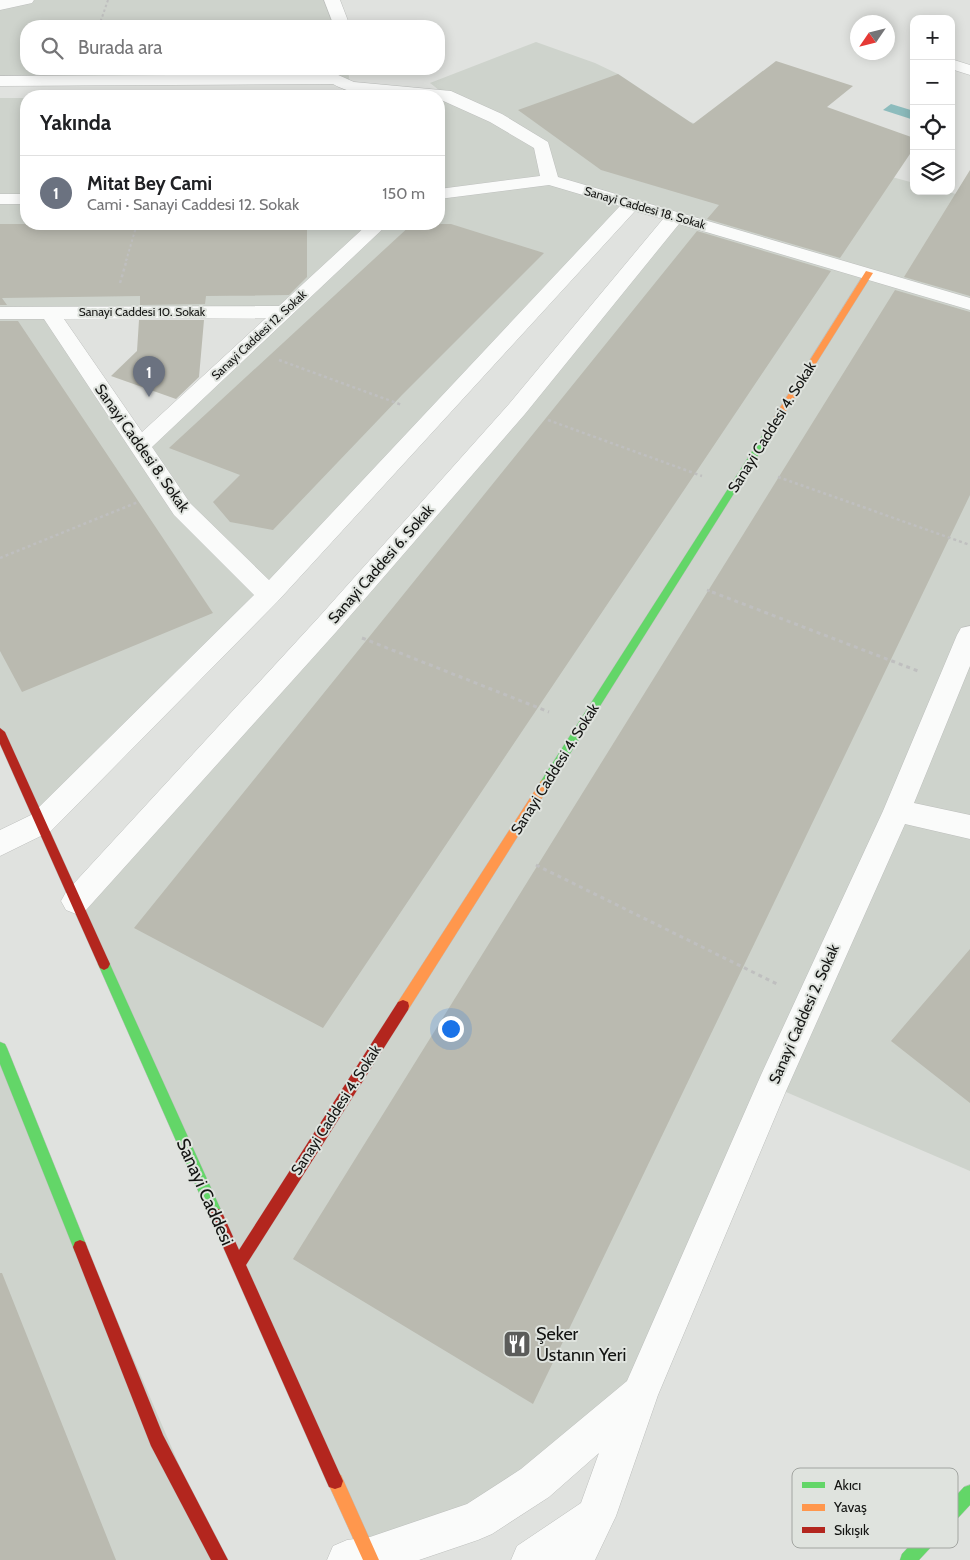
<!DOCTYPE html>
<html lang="tr">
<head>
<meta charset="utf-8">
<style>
  :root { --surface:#fff; --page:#f6f6f6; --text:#202124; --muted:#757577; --line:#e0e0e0; --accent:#5b5c5a }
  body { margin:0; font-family:Cabin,sans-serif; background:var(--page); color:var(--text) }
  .controls { position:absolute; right:15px; top:15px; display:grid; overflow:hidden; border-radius:10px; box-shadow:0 2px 12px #0003 }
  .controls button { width:45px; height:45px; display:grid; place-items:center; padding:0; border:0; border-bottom:1px solid var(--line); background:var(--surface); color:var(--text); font:25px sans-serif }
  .compass { position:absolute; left:850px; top:15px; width:45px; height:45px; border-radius:50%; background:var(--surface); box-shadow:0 2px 12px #0003; rotate:235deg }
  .you { position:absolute; left:450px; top:1028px; width:18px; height:18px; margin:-12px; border:4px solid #fff; border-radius:50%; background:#1a73e8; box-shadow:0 0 0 8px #1a73e833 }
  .badge { display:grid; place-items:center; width:32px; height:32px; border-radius:50%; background:var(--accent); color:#fff; font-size:16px; font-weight:700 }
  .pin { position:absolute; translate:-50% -41px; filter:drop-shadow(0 1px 2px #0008) }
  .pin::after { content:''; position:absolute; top:26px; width:18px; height:15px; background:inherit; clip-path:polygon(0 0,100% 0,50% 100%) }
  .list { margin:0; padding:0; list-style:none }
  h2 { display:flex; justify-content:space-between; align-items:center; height:65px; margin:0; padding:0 20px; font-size:21px }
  h2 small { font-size:16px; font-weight:400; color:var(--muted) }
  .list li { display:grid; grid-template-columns:32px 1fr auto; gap:15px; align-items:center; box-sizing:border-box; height:75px; padding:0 20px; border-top:1px solid var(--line) }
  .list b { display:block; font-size:19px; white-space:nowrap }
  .list p { margin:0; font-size:16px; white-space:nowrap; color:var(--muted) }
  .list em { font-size:16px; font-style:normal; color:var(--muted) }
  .icon { flex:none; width:28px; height:28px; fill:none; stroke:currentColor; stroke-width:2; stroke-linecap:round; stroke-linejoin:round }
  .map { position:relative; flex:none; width:970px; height:1560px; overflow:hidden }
  .search { position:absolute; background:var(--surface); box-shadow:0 2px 12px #0003; left:20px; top:20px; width:425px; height:55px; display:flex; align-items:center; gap:12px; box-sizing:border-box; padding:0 18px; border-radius:20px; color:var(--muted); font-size:19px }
  .panel { position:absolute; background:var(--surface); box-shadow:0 2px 12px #0003; left:20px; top:90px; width:425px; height:140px; border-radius:20px }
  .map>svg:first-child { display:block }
  .built { fill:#ced3cc; fill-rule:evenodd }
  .water { fill:#8dbcbd }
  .building { fill:#babab0 }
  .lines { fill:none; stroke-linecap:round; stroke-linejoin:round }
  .street-casing { stroke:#bdbfbd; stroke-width:1 }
  .fast-casing { stroke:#bdbfbd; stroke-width:1 }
  .slow-casing { stroke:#bdbfbd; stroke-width:1 }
  .jam-casing { stroke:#bdbfbd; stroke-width:1 }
  .path-far2 { stroke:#bfbfbf; stroke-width:2; stroke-dasharray:2.5 2.5; stroke-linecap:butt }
  .path-far1 { stroke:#bfbfbf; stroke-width:2.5; stroke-dasharray:3 3; stroke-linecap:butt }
  .path { stroke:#bfbfbf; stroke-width:3; stroke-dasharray:4 4; stroke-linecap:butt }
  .street { fill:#fafbfa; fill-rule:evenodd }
  .fast { fill:#63d668; fill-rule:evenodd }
  .slow { fill:#ff974d; fill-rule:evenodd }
  .jam { fill:#b3261e; fill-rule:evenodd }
  .labels { text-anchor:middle; stroke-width:4; stroke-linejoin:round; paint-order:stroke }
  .far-street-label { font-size:12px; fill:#131412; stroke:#dfe3de }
  .street-label { font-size:15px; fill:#131412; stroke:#dfe3de }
  .near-street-label { font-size:18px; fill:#131412; stroke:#dfe3de }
  .near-poi-label { font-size:18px; fill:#131412; stroke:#dfe3de; text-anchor:start }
  .key { fill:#dfe3de; stroke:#a2a5a1; stroke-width:1 }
  .key-label { font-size:14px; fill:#131412 }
</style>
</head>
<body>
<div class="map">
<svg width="970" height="1560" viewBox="0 0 970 1560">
  <rect width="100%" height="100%" fill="#e0e2df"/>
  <path class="built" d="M27 0H332L342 26H26V69H348L350 87 444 94 430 83 536 42 595 63 618 74 690 122 914 183V191H945L970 198V1171L772 1086 640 1394 535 1483 370 1557 76 901 674 217 631 205 41 823 0 732V98H26V224H439V96H172L334 94 349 87 336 79 0 81V5ZM50 312H283L139 447Z
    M0 1048 220 1560H0Z"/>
  <path class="water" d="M891 104 914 111V120L883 110Z"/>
  <path class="building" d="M776 61 853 86 827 107 914 138V148L840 258 707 219 719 205 601 170 518 110 618 74 693 124Z
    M970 170V296L904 277Z
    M0 224H307V277L289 295 206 296 205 304 140 305V296L2 298 7 305H0Z
    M412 224H451L544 253 402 395 273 530 230 522 213 502 240 475 169 448Z
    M697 231 831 271 323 1028 134 928Z
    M895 290 970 312V495L533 1404 293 1259Z
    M139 320H204L199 377 176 399 111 376 137 351Z
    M0 321H18L213 613 22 692 0 651Z
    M970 949V1103L891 1041Z
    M0 1273H2L116 1560H0Z"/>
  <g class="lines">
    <defs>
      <path id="street" d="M0 0H34L32 3 0 10Z
        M324 0H340L350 26H334Z
        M951 59 970 65V75L951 69Z
        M336 74 354 82 451 91 502 114 548 142 558 177 970 298V310L679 224 525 414 337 631 86 910 76 914 66 910 61 901 66 892 319 617 509 404 663 219 635 211 278 601 51 831 0 856V830L31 815 254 595 174 515 44 319H0V307L279 306 368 224H388L152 447 190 503 269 580 620 206 549 185 439 199V189L540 176 534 148 490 122 439 99V96C407 96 360 100 333 84L0 86V76ZM266 318 142 432 64 319Z
        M0 194H26V204H0Z
        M970 626V666L914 803 970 815V839L905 824 786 1091 658 1395 616 1516 595 1560H511L517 1546 581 1503 599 1453 549 1497 492 1534 478 1540 419 1560H327L333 1546 347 1540 370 1537 467 1504 521 1469 627 1381 761 1075 883 811 957 635 961 628Z"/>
      <path id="fast" d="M768 430 772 433 549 787H541L539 784 541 781 765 431Z
        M104 958 108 960 221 1210 223 1215 221 1220 216 1222 211 1220 98 964 100 960Z
        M0 1042 5 1044 7 1048 87 1247 85 1252 80 1254 75 1252 0 1064Z
        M970 1485V1505L919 1560H900L902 1554 964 1487Z"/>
      <path id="slow" d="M866 271 873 273 771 435H765L764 433Z
        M545 779 549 781 551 784 549 787 408 1010 403 1012 398 1010 397 1006 398 1002 541 781Z
        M335 1473 341 1475 379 1560H363L327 1481 329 1475Z"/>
      <path id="jam" d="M0 728 5 732 110 964 108 968 104 970 100 968 98 964 0 744Z
        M403 1000 408 1002 409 1006 408 1010 246 1265 343 1481 341 1487 335 1489 329 1487 209 1215 211 1210 216 1208 221 1210 239 1250 398 1002Z
        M80 1240 85 1242 163 1435 228 1560H211L151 1446 73 1247 75 1242Z"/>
    </defs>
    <use href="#street" class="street-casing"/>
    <use href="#fast" class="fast-casing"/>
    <use href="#slow" class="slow-casing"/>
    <use href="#jam" class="jam-casing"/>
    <path class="path-far2" d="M99 26 108 0
      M126 261 137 224"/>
    <path class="path-far1" d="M120 283 127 259
      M279 360 402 405
      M548 420 702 476
      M778 477 970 545
      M0 558 138 502
      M707 590 715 593"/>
    <path class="path" d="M712 592 918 671
      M362 638 549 712
      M536 865 777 984"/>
    <use href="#street" class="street"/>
    <use href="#fast" class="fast"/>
    <use href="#slow" class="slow"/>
    <use href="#jam" class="jam"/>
  </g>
  <defs>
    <symbol id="restaurant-square" viewBox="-11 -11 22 22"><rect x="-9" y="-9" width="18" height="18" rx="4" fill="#5b5c5a" stroke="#dfe3de"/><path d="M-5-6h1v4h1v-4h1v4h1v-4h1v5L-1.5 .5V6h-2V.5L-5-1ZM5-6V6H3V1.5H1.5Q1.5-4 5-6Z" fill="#fff"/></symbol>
  </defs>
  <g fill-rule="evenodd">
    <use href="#restaurant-square" x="501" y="1328" width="32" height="32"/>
  </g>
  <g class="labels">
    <g class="far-street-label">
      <text transform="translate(645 208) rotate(16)" y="4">Sanayi Caddesi 18. Sokak</text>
      <text x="142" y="316">Sanayi Caddesi 10. Sokak</text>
      <text transform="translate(259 335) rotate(-43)" y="4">Sanayi Caddesi 12. Sokak</text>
    </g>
    <g class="street-label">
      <text transform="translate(772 427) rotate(-58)" y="5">Sanayi Caddesi 4. Sokak</text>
      <text transform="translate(142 448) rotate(55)" y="5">Sanayi Caddesi 8. Sokak</text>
      <text transform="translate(381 564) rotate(-49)" y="5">Sanayi Caddesi 6. Sokak</text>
      <text transform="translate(555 769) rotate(-58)" y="5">Sanayi Caddesi 4. Sokak</text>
      <text transform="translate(804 1014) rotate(-66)" y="5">Sanayi Caddesi 2. Sokak</text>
      <text transform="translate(336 1110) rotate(-57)" y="5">Sanayi Caddesi 4. Sokak</text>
    </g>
    <g class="near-street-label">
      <text transform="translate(205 1192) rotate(66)" y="6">Sanayi Caddesi</text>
    </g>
    <g class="near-poi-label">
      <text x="536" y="1340">Şeker<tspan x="536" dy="21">Ustanın Yeri</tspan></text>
    </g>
  </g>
  <rect x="792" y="1468" width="166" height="80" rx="8" class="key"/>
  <rect x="802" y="1482" width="23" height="6" fill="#63d668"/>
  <rect x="802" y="1504" width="23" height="7" fill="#ff974d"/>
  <rect x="802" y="1527" width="23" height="6" fill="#b3261e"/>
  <g class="key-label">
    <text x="834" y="1490">Akıcı</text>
    <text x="834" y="1512">Yavaş</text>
    <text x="834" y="1535">Sıkışık</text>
  </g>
</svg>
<div class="controls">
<button>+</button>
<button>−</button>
<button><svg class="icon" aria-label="locate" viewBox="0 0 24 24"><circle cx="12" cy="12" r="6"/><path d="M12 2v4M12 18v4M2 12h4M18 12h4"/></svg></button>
<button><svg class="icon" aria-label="layers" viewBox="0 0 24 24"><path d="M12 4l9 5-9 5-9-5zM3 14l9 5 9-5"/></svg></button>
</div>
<svg class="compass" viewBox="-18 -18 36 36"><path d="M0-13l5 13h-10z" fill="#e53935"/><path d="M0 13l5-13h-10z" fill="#757577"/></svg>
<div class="you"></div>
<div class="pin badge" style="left:149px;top:397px;background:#6b7280">1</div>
<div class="search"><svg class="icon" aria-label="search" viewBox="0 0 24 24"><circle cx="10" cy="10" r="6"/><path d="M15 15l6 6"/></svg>Burada ara</div>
<section class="panel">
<h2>Yakında<small></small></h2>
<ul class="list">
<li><span class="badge" style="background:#6b7280">1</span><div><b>Mitat Bey Cami</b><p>Cami · Sanayi Caddesi 12. Sokak</p></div><em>150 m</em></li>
</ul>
</section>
</div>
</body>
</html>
